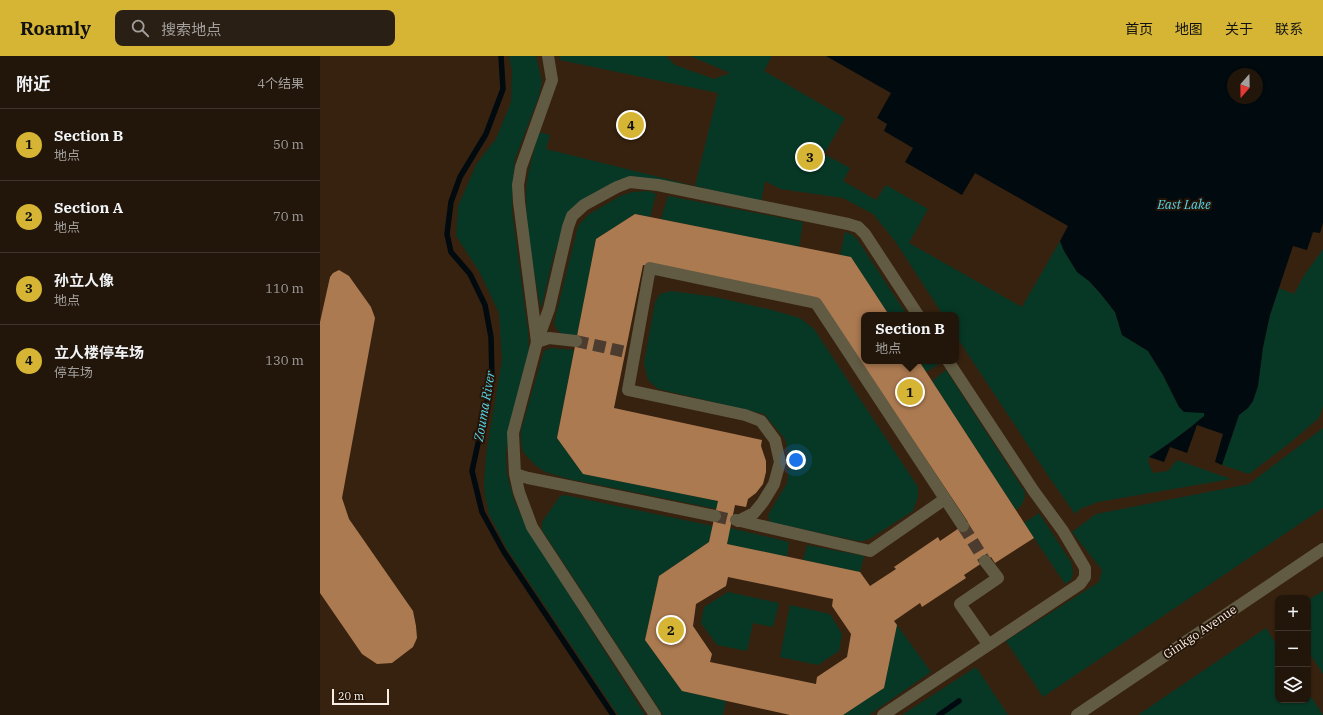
<!DOCTYPE html>
<html lang="zh">
<head>
<meta charset="utf-8">
<style>
  :root { --surface:#22160b; --page:#2a1f14; --text:#f1f3f6; --muted:#a29f9d; --line:#3f352c; --accent:#d6b534 }
  body { margin:0; font-family:"IBM Plex Serif","Noto Sans SC",serif; background:var(--page); color:var(--text) }
  .controls { position:absolute; right:12px; bottom:12px; display:grid; overflow:hidden; border-radius:8px; box-shadow:0 1px 3px #0004 }
  .controls button { width:36px; height:36px; display:grid; place-items:center; padding:0; border:0; border-bottom:1px solid var(--line); background:var(--surface); color:var(--text); font:20px sans-serif }
  .compass { position:absolute; left:907px; top:12px; width:36px; height:36px; border-radius:50%; background:var(--surface); box-shadow:0 1px 3px #0004; rotate:200deg }
  .scale { position:absolute; left:12px; bottom:10px; width:57px; box-sizing:border-box; padding-left:4px; border:2px solid #f9eee5; border-top:0; font-size:11px; line-height:14px; white-space:nowrap; color:#f9eee5; -webkit-text-stroke:3px #231407; paint-order:stroke }
  .you { position:absolute; left:476px; top:404px; width:14px; height:14px; margin:-10px; border:3px solid #fff; border-radius:50%; background:#1a73e8; box-shadow:0 0 0 6px #1a73e833 }
  .badge { display:grid; place-items:center; width:26px; height:26px; border-radius:50%; background:var(--accent); color:#111; font-size:13px; font-weight:700 }
  .pin { position:absolute; translate:-50% -50%; border:2px solid #fff; box-shadow:0 1px 4px #0006 }
  .popup { position:absolute; left:541px; top:256px; width:98px; height:52px; box-sizing:border-box; display:grid; place-content:center; border-radius:8px; background:var(--surface); filter:drop-shadow(0 1px 3px #0005); font-size:13px; white-space:nowrap; color:var(--muted) }
  .popup b { font-size:15px; color:var(--text) }
  .popup::after { content:''; position:absolute; left:50%; top:100%; margin-left:-8px; border:8px solid transparent; border-top-color:var(--surface) }
  .list { margin:0; padding:0; list-style:none }
  h2 { display:flex; justify-content:space-between; align-items:center; height:52px; margin:0; padding:0 16px; font-size:17px }
  h2 small { font-size:13px; font-weight:400; color:var(--muted) }
  .list li { display:grid; grid-template-columns:26px 1fr auto; gap:12px; align-items:center; box-sizing:border-box; height:72px; padding:0 16px; border-top:1px solid var(--line) }
  .list b { display:block; font-size:15px; white-space:nowrap }
  .list p { margin:0; font-size:13px; white-space:nowrap; color:var(--muted) }
  .list em { font-size:13px; font-style:normal; color:var(--muted) }
  .icon { flex:none; width:22px; height:22px; fill:none; stroke:currentColor; stroke-width:2; stroke-linecap:round; stroke-linejoin:round }
  .map { position:relative; flex:none; width:1003px; height:659px; overflow:hidden }
  header { display:flex; align-items:center; gap:24px; box-sizing:border-box; height:56px; padding:0 20px; background:var(--accent); color:#111 }
  header strong { font-size:19px }
  nav { display:flex; gap:22px; margin-inline-start:auto; font-size:14px }
  .search { width:280px; height:36px; background:var(--page); display:flex; align-items:center; gap:10px; box-sizing:border-box; padding:0 14px; border-radius:8px; color:var(--muted); font-size:15px }
  main { display:flex }
  aside { flex:1; background:var(--surface) }
  .map>svg:first-child { display:block }
  .built { fill:#37220f; fill-rule:evenodd }
  .green { fill:#073826 }
  .water { fill:#000a0f; fill-rule:evenodd }
  .lines { fill:none; stroke-linecap:round; stroke-linejoin:round }
  .stream { stroke:#000a0f; stroke-width:5.5 }
  .building { fill:#ac7a51; fill-rule:evenodd }
  .minor-tunnel { stroke:#4c3c2f; stroke-width:12; stroke-dasharray:12 6; stroke-linecap:butt }
  .minor { stroke:#625b43; stroke-width:12 }
  .labels { text-anchor:middle; stroke-width:4; stroke-linejoin:round; paint-order:stroke }
  .street-label { font-size:12px; fill:#f9eee5; stroke:#231407 }
  .water-label { font-size:13px; font-style:italic; fill:#56d4eb; stroke:#231407 }
</style>
</head>
<body>
<header>
<strong>Roamly</strong>
<div class="search"><svg class="icon" aria-label="search" viewBox="0 0 24 24"><circle cx="10" cy="10" r="6"/><path d="M15 15l6 6"/></svg>搜索地点</div>
<nav><a>首页</a><a>地图</a><a>关于</a><a>联系</a></nav>
</header>
<main>
<aside>
<h2>附近<small>4个结果</small></h2>
<ul class="list">
<li><span class="badge">1</span><div><b>Section B</b><p>地点</p></div><em>50 m</em></li>
<li><span class="badge">2</span><div><b>Section A</b><p>地点</p></div><em>70 m</em></li>
<li><span class="badge">3</span><div><b>孙立人像</b><p>地点</p></div><em>110 m</em></li>
<li><span class="badge">4</span><div><b>立人楼停车场</b><p>停车场</p></div><em>130 m</em></li>
</ul>
</aside>
<div class="map">
<svg width="1003" height="659" viewBox="0 0 1003 659">
  <rect width="100%" height="100%" fill="#2d1d0f"/>
  <path class="built" d="M0 0H1003V659H0ZM913 18H937V42H913ZM544 259H636V305H544ZM958 542H988V644H958Z"/>
  <path class="green" d="M189 0H216L222 26 219 40 195 103 193 123 192 154 208 275 209 295 189 378 186 398 187 418 194 444 207 472 325 659H298L187 493 169 458 165 439 164 428 166 398 182 304 179 257 159 215 136 180 138 150 157 107 176 83 191 46 192 15Z
    M239 0H346L355 9 394 23 410 17 370 0H452L444 15 525 62 504 98 530 112 523 125 556 144 566 129 608 153 589 187 702 251 740 185 744 195 757 216 769 225 780 237 795 256 802 279 828 295 843 319 859 351 864 356H884V360C867 375 848 388 829 401L828 406 833 417 848 415 857 404 911 423 778 446 760 453 755 458 729 421 636 280V259H623L575 185 553 158 523 142 460 133 445 125 441 146 375 130 332 123 311 122 247 160 233 202 221 253C214 216 206 176 206 139 206 118 214 96 219 76L230 79 226 93 375 130 398 37 240 4Z
    M329 135 336 138 330 161 315 158 276 183 257 280C245 279 239 280 234 267L258 170 268 159 300 140 312 136Z
    M348 140 483 166 479 191 341 163Z
    M525 176 531 178 537 183 587 259H569L531 201 520 199Z
    M1003 193V350L999 362 966 390 929 418 902 409 919 359 928 352 933 345 938 330 943 291 950 259 959 232 974 238 983 221Z
    M351 235 396 241 452 254 480 262 494 273 598 431V441L593 455 551 482 544 485H537L450 466 448 459 467 427 470 405 465 383 444 358 338 333 328 324 324 307 335 246 340 238Z
    M230 292 254 294 237 382 263 418 398 445 397 453 249 423 225 416 215 409 203 396 201 387V374L224 295Z
    M599 305H617L619 308 606 316Z
    M626 314 705 436C705 444 703 449 696 454L612 325Z
    M1003 372V452L723 641 686 585 779 526 782 514 752 476 776 458 929 428Z
    M245 439 393 470 389 486 339 520 325 584 362 635 406 645 403 659H343L222 474V466L240 440Z
    M719 457 751 506 753 515 752 523 745 528 704 467Z
    M410 472 469 486 467 501 407 488Z
    M487 489 544 500 540 516 483 504Z
    M1003 535V618L988 595V544Z
    M408 536 459 547 453 571 433 567 427 595 397 589 381 567 384 551Z
    M470 549 510 558 522 578 519 595 498 609 460 601Z
    M577 569 611 616 549 659H523L564 632Z
    M946 572 958 591V644H988V636L1003 659H818Z
    M656 611 688 659H582Z"/>
  <path class="water" d="M506 0H1003V167L1000 177 993 176 987 194 973 190 950 259 943 291 938 330 933 345 928 352 919 359 902 409 895 406 903 378 877 369 867 397 850 391 844 406 829 401C848 388 867 375 884 360V357L864 356 859 351 843 319 828 295 802 279 795 256 780 237 769 225 757 216 744 195 740 185 748 170 655 117 642 139 585 106 593 92 564 75 567 68 557 62 571 37ZM913 18H937V42H913Z"/>
  <g class="lines">
    <path class="stream" d="M181 0 183 33 166 78 140 121 131 146 127 178 131 196 150 218 165 249 171 281 172 323 152 415 162 456 184 496 293 659
      M619 659 639 645"/>
  </g>
  <path class="building" d="M315 158 531 201 569 259H544V305H599L714 482 675 507 671 501 644 519 646 522 602 551 600 547 574 565 577 569 564 632 523 659H470L362 635 325 584 339 520 389 486 398 445 263 418 237 382 276 183ZM323 209 500 245 648 466 620 485 618 481 574 511 576 513 550 530 540 516 407 488 415 449 426 451 428 443 436 437 443 428 446 416V405L441 390 442 384 294 352ZM408 521 513 543 512 550 531 578 527 601 497 621 496 628 390 606 392 598 373 570 376 548 406 530Z
    M19 214 29 220 51 251 55 262 22 442 29 463 93 555 96 570 97 582 93 591 72 607 57 608 42 598 0 537V266L10 221 13 217Z"/>
  <g class="lines">
    <path class="minor-tunnel" d="M256 285 306 296
      M395 460 412 464
      M643 470 665 505"/>
    <path class="minor" d="M228 0 232 24 201 111 198 129 199 146 217 286 193 377 195 418 199 436 212 471 335 659
      M218 283 229 253 248 171 252 160 264 149 297 131 310 126 338 129 528 168 538 171 545 178 598 259
      M217 286 229 282 256 285
      M195 418 208 422 243 429 395 460
      M416 464 550 495 625 443
      M418 465 434 457 443 446 454 428 460 406 455 384 441 365 425 359 308 334 330 212 496 247 643 470
      M665 505 678 522 640 548 668 588
      M563 659 760 528 765 521V512L743 475 713 434 628 305
      M757 659 1003 493"/>
  </g>
  <g class="labels">
    <g class="street-label">
      <text transform="translate(880 576) rotate(-34)" y="4">Ginkgo Avenue</text>
    </g>
    <g class="water-label">
      <text x="864" y="153">East Lake</text>
      <text transform="translate(164 350) rotate(-80)" y="5">Zouma River</text>
    </g>
  </g>
</svg>
<div class="controls">
<button>+</button>
<button>−</button>
<button><svg class="icon" aria-label="layers" viewBox="0 0 24 24"><path d="M12 4l9 5-9 5-9-5zM3 14l9 5 9-5"/></svg></button>
</div>
<svg class="compass" viewBox="-18 -18 36 36"><path d="M0-13l5 13h-10z" fill="#e53935"/><path d="M0 13l5-13h-10z" fill="#a29f9d"/></svg>
<div class="scale">20 m</div>
<div class="you"></div>
<div class="pin badge" style="left:590px;top:336px">1</div>
<div class="popup"><b>Section B</b>地点</div>
<div class="pin badge" style="left:351px;top:574px">2</div>
<div class="pin badge" style="left:490px;top:101px">3</div>
<div class="pin badge" style="left:311px;top:69px">4</div>
</div>
</main>
</body>
</html>
